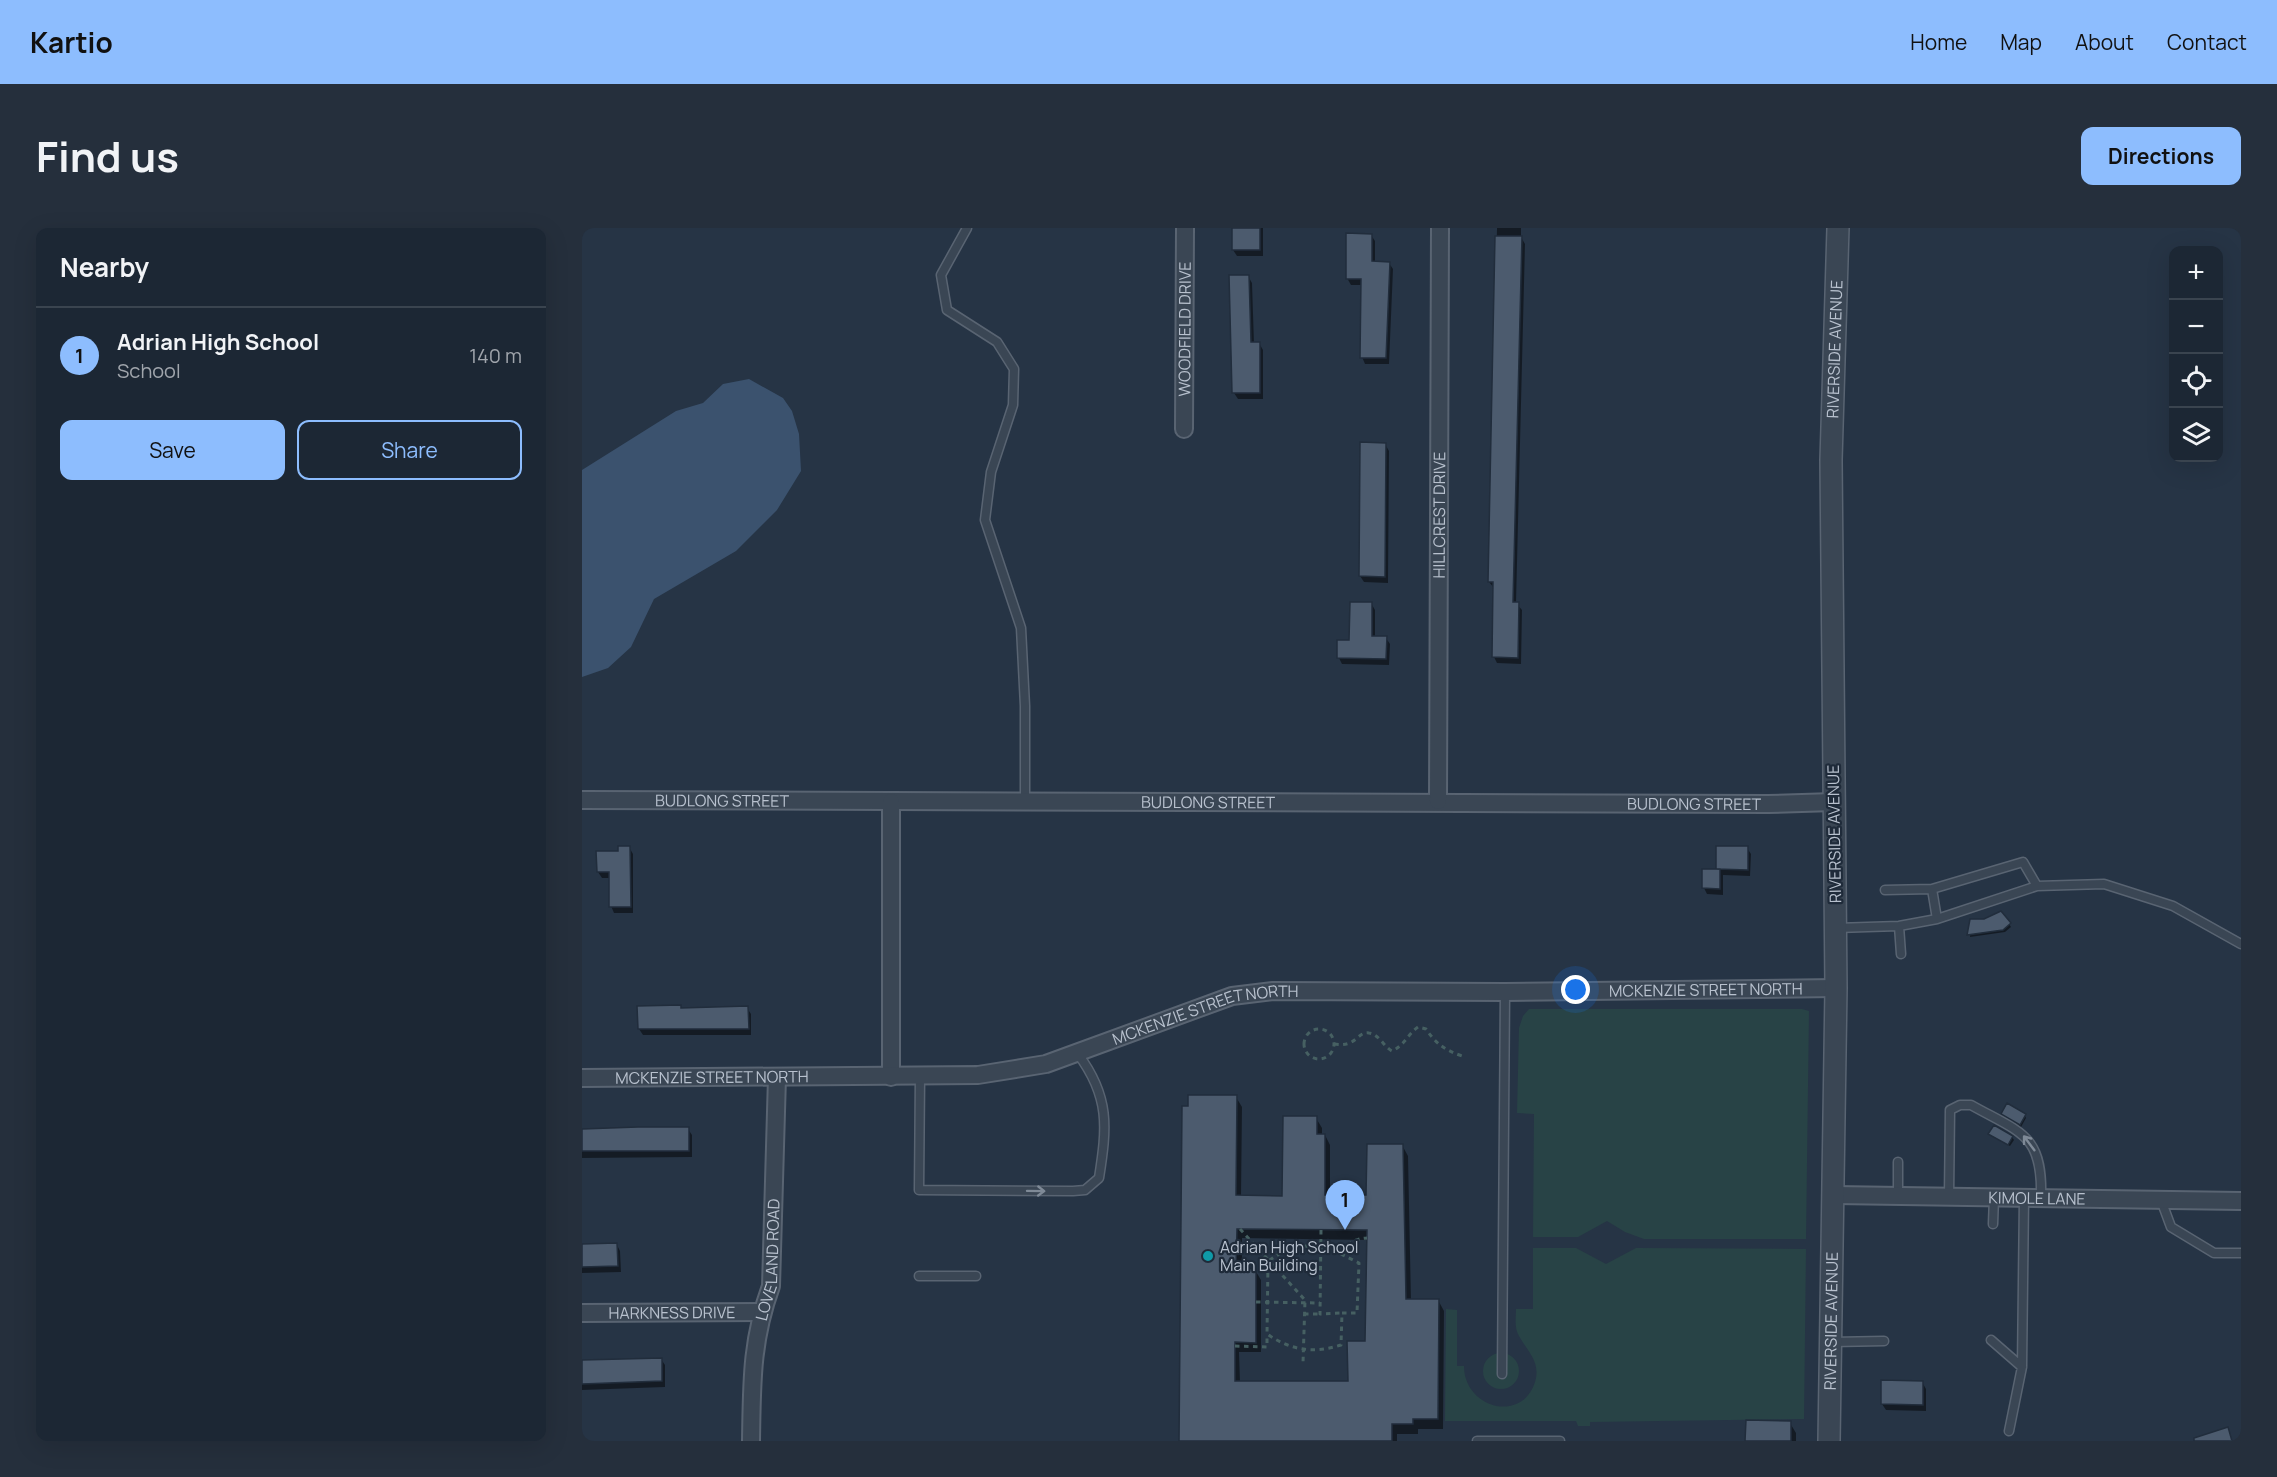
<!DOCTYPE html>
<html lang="en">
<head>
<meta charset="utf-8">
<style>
  :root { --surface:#1c2734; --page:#252f3c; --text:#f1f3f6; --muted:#a0a5ac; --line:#3a444f; --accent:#8dbdfe }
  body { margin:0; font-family:Manrope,sans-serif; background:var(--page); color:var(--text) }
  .controls { position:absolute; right:18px; top:18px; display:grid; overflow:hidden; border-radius:12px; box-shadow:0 6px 24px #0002 }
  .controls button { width:54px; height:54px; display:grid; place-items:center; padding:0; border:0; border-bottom:2px solid var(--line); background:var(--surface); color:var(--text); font:30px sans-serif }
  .you { position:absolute; left:994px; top:762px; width:21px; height:21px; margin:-15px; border:4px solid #fff; border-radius:50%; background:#1a73e8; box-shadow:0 0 0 9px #1a73e833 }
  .badge { display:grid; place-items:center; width:39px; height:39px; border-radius:50%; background:var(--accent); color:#111; font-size:20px; font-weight:700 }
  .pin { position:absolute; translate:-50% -50px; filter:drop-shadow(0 2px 3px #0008) }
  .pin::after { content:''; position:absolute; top:32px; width:21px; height:18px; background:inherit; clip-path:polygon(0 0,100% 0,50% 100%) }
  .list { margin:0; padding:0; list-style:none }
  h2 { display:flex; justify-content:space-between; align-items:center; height:78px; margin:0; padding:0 24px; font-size:26px }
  h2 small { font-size:20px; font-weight:400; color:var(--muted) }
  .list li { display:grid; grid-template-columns:39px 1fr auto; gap:18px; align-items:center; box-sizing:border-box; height:96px; padding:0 24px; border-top:2px solid var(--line) }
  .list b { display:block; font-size:22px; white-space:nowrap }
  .list p { margin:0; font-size:20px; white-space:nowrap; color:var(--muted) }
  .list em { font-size:20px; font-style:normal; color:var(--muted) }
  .actions { display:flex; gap:12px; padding:18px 24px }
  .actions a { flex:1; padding:14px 0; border:2px solid var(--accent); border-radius:12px; text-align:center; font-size:21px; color:var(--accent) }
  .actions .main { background:var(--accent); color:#111 }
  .icon { flex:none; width:33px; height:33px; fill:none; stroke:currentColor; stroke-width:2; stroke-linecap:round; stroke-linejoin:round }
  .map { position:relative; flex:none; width:1659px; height:1213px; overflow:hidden; border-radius:12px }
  header { display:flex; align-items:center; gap:36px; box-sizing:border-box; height:84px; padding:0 30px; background:var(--accent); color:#111 }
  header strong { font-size:28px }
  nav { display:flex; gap:33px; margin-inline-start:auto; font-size:21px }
  .intro { display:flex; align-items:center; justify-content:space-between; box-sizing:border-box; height:144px; padding:0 36px }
  h1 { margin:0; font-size:42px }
  .button { padding:15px 27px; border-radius:12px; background:var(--accent); color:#111; font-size:21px; font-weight:700 }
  main { display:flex; gap:36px; padding:0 36px }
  aside { flex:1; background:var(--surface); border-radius:12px; box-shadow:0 6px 24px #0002 }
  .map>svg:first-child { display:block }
  .green { fill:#284346 }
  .water { fill:#3b526e }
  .shadow { fill:#0007; fill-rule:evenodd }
  .building { fill:#4c5b6e; stroke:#212d3c; stroke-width:1.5; fill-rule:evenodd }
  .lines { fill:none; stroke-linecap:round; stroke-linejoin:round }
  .service-casing { stroke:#596472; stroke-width:11 }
  .minor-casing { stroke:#596472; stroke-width:20 }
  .tertiary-casing { stroke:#596472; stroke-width:24 }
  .path { stroke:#466062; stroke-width:3; stroke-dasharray:4.5 4.5; stroke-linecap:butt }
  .service { stroke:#3a4654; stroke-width:8 }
  .minor { stroke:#3a4654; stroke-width:16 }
  .tertiary { stroke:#3a4654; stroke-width:21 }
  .oneway { stroke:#7f8a97 }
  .culture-dot { fill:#0f9aa8; stroke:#1f2b3a; stroke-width:2 }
  .labels { text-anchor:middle; stroke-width:4.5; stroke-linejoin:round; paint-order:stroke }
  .street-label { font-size:16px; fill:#b8c1ce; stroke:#1f2b3a }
  .poi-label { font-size:16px; fill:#b8c1ce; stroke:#1f2b3a; text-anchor:start }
</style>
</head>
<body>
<header>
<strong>Kartio</strong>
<nav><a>Home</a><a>Map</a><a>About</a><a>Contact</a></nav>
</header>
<div class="intro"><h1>Find us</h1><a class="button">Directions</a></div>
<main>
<aside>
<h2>Nearby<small></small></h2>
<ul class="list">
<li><span class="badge">1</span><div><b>Adrian High School</b><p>School</p></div><em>140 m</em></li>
</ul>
<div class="actions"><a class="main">Save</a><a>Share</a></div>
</aside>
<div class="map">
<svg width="1659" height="1213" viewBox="0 0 1659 1213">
  <rect width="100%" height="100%" fill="#263445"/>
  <path class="green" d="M947 781H1220L1227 783 1224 1011H1062L1043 1004 1025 993 996 1009H951L952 886 935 885 937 800 941 788Z
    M951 1020H994L1024 1036 1054 1020 1224 1021 1222 1191 1008 1194V1198H996L994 1193H863L864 1081 875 1082V1138H882C882 1180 940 1196 953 1154 959 1134 946 1124 937 1108 932 1100 934 1090 934 1081H951Z
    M901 1143a18 18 0 1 1 36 0a18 18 0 1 1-36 0Z"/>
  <path class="water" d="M167 151 201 170 210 183 217 206 219 243 195 282 154 323 72 371 49 419 26 440 0 449V242L94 183 121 175 141 156Z"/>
  <path class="shadow" d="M651 0H681V28H655L651 22Z
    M915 0H939V9L943 16 934 375 940 382 939 436 915 435 912 429V360L907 354Z
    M789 7 793 13V35H807L811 41 807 136H783L780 129 781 57H769L765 50Z
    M666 48 670 55 672 116 677 115 681 122V171H656L652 165Z
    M803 216 807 223 806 355 782 354 778 348Z
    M789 375 793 382V410H804L808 416 807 437 760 436 757 430V414H769Z
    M47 619 51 626V685H32L29 678V650H20L16 644 38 624Z
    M1165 620 1169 626 1168 648 1141 647V667L1125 666 1122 660 1135 641Z
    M1389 693 1427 696 1429 699 1423 704 1388 709Z
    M98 778 100 781 165 780 169 786V807H61L57 801Z
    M654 869 660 879 659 969H702L734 890 740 900V907H743L748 917V969L786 968 820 917 826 928 829 1073 856 1072 862 1083 861 1201H836V1206H815V1213H598ZM660 1010 787 1012 785 1115 767 1155 658 1154 657 1124H679V1052L673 1042H660Z
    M1420 886 1443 888 1444 890 1439 899Z
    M0 901H106L110 907V929L0 930Z
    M1408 906 1430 909 1432 912 1428 918Z
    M0 1017H35L38 1023 39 1044 0 1045Z
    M79 1131 83 1137V1159L0 1162V1135Z
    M1340 1154 1344 1161V1183L1304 1182 1300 1176Z
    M1208 1195 1214 1205V1213H1165Z"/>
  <path class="building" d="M650 0H678V22H650Z
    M764 5 790 6V33L808 34 804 130H778L779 51H764Z
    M913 8H940L931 374H937L936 430 910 429 911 354H906Z
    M647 47H667L669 114H678V165H650Z
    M778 214 804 215 803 349 777 348Z
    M768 374H790V408H805L804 431 755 430V412H767Z
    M36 618H48L49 679H27V644H15L14 623H36Z
    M1134 618H1166V642L1134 641Z
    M1120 641H1138V661L1120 660Z
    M1419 683 1429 695 1421 702 1385 707 1388 691H1402Z
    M99 777V780L166 778 167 801H56L55 778Z
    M606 867H655L654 967 700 968 701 888H735V906H743V967H784L785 916H821L824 1071H857L856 1191H831V1196H810V1213H597L600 878H606ZM655 1001 785 1002 783 1113H765L766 1153H653V1114L674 1115V1041L654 1040Z
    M1425 875 1444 886 1438 897 1419 886Z
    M1412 897 1431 908 1426 917 1406 906Z
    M56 899H107V923H0V901Z
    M35 1015 36 1038 0 1039V1016Z
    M80 1130V1153L0 1156V1132Z
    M1299 1152 1341 1153V1177L1299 1176Z
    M1164 1192 1209 1193V1213H1163Z
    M1646 1199 1650 1213H1612V1210Z"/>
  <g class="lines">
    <defs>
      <path id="service" d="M385 0 359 47 365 82 415 114 432 141 431 177 409 244 403 292 439 400 443 478V574
        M1303 662 1350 661
        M1355 691 1350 661 1441 634 1455 658
        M1317 698 1319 726
        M1254 700 1317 698 1355 691 1455 658 1522 656 1591 678 1659 716
        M338 848 337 962 491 963 503 962 517 950C525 899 528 869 496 826
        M1316 968V934
        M1367 968 1368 882 1378 877H1389C1439 905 1461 906 1459 970
        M1579 972 1589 999 1632 1025H1659
        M1411 996 1412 969
        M337 1048H394
        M1409 1112 1440 1139
        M1250 1114 1302 1113
        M920 1146 923 764
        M1427 1203 1440 1139 1442 969
        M895 1213H978"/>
      <g id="minor">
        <path id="s1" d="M602 201 603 0"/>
        <path id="s2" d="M0 572 1186 576 1252 574"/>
        <path id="s3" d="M856 573 858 0"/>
        <path d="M309 574V849"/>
        <path id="s4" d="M0 850 396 847 464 836 650 768 691 763 923 764 1254 760"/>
        <path id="s5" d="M1253 967 1659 973"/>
        <path id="s6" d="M0 1085 180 1084"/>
        <path id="s7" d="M169 1213C170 1156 169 1113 189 1058L195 849"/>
      </g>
      <g id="tertiary">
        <path id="s8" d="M1247 1213 1254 760 1249 232 1256 0"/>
      </g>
    </defs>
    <use href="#service" class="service-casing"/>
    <use href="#minor" class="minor-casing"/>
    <use href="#tertiary" class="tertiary-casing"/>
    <path class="path" d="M722 816a15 15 0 1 1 30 0a15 15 0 1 1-30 0Z
      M752 816C775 820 775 803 787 805 797 806 802 819 810 823 822 818 826 806 836 799L844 801C854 816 863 822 880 828
      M658 1001 723 1072 721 1135
      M739 1002 738 1086 760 1085
      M724 1018 749 1021 777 1035 775 1085H760L759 1117C731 1126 708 1122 685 1106L686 1033 699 1025Z
      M761 1025C767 1014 772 1011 785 1010
      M674 1074 738 1075
      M722 1086H738
      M653 1118 685 1119V1106"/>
    <use href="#service" class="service"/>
    <use href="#minor" class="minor"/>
    <use href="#tertiary" class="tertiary"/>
  </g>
  <defs><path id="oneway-shaft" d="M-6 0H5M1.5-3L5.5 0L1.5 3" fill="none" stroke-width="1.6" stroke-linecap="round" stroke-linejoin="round" transform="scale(1.5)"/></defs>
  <g class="oneway">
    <use href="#oneway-shaft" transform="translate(1447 915) rotate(-127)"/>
    <use href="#oneway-shaft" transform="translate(454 963) rotate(1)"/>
  </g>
  <circle class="culture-dot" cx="626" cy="1028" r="6"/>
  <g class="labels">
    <g class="street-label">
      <text dy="6" stroke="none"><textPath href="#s1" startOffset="100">WOODFIELD DRIVE</textPath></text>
      <text dy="6" stroke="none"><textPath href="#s8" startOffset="1092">RIVERSIDE AVENUE</textPath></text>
      <text dy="6" stroke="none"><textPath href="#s3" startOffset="286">HILLCREST DRIVE</textPath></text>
      <text dy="6" stroke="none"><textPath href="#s2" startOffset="140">BUDLONG STREET</textPath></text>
      <text dy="6" stroke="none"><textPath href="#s2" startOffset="626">BUDLONG STREET</textPath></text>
      <text dy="6" stroke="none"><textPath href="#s2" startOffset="1112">BUDLONG STREET</textPath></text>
      <text transform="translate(1252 606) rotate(-91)" y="6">RIVERSIDE AVENUE</text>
      <text dy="6" stroke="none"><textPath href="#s4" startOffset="1137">MCKENZIE STREET NORTH</textPath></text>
      <text dy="6" stroke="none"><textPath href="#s4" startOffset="633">MCKENZIE STREET NORTH</textPath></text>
      <text dy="6" stroke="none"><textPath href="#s4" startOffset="130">MCKENZIE STREET NORTH</textPath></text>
      <text dy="6" stroke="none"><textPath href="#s5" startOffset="202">KIMOLE LANE</textPath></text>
      <text dy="6" stroke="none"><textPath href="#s7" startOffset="183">LOVELAND ROAD</textPath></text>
      <text dy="6" stroke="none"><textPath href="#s6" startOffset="90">HARKNESS DRIVE</textPath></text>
      <text dy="6" stroke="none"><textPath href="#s8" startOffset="120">RIVERSIDE AVENUE</textPath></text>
    </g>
    <g class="poi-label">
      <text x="638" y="1025">Adrian High School<tspan x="638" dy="18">Main Building</tspan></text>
    </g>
  </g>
</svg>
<div class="controls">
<button>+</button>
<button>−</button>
<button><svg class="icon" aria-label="locate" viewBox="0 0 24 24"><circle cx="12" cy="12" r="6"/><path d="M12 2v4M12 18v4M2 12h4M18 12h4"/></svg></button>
<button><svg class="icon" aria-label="layers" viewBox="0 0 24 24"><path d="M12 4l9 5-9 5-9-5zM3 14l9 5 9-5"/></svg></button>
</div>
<div class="you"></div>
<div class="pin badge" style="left:763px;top:1002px">1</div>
</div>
</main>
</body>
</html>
